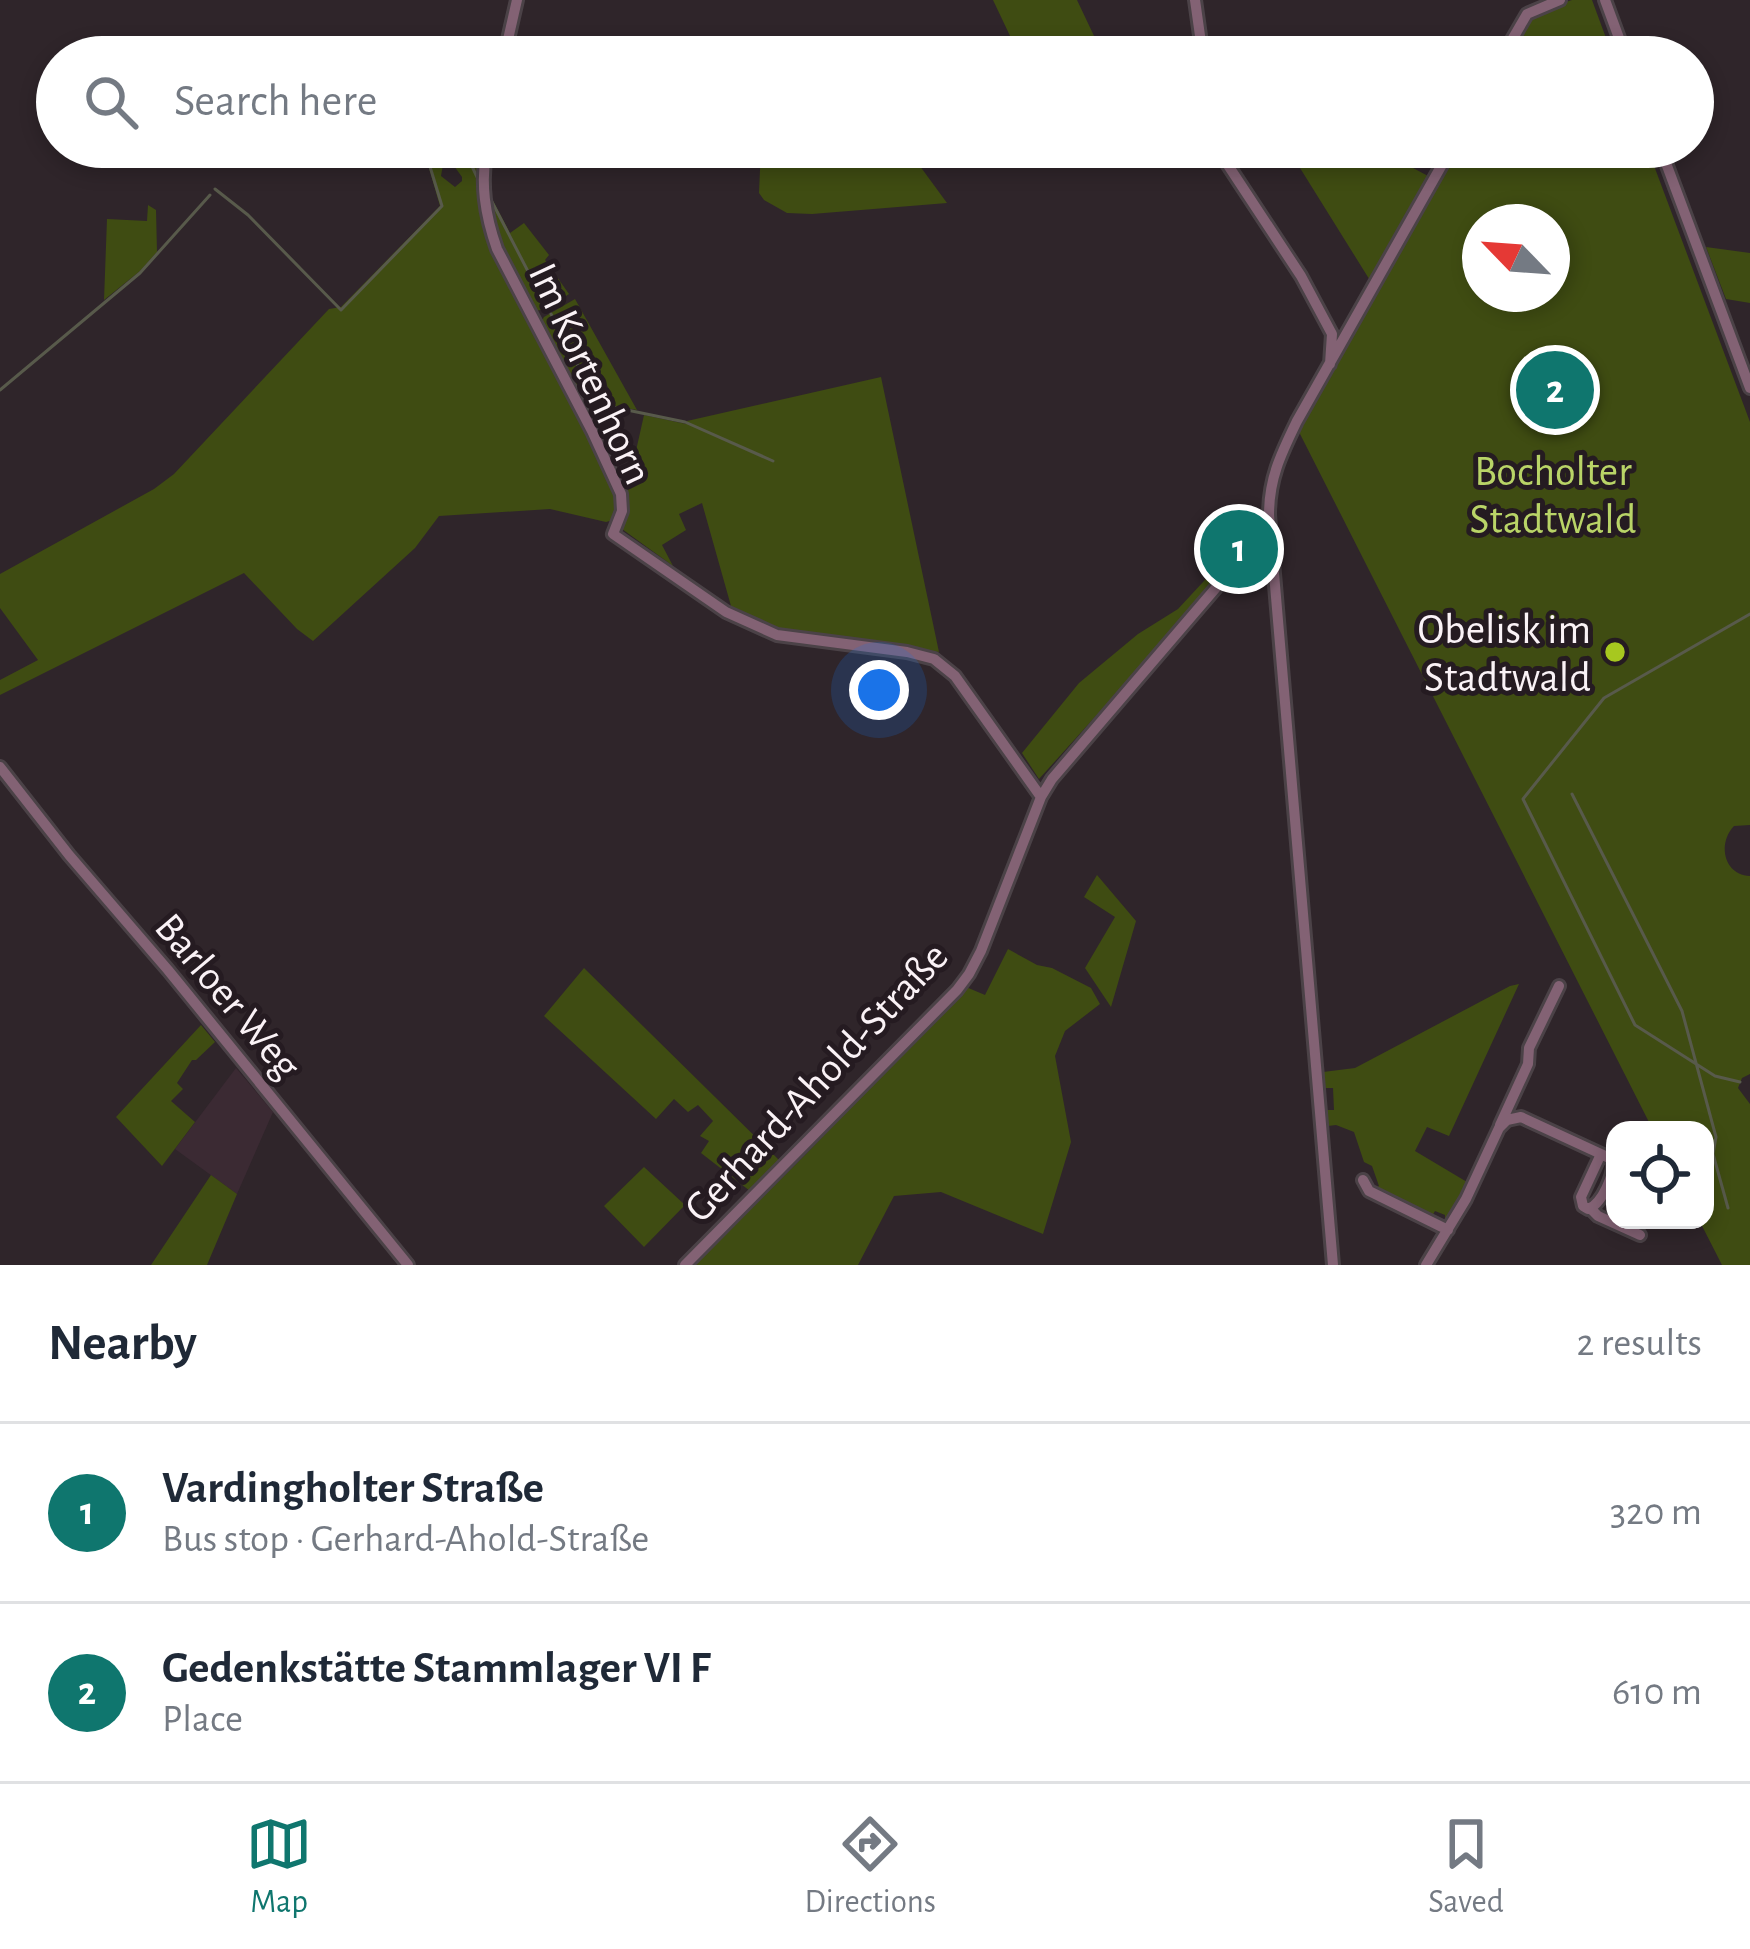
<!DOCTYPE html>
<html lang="en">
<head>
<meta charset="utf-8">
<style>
  :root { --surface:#fff; --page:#f2f2f3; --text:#1f2937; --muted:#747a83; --line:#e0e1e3; --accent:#0f766e }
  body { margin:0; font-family:"Alegreya Sans",sans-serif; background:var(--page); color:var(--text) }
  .controls { position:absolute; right:36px; bottom:36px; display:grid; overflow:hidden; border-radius:24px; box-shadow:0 6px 18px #0003 }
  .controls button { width:108px; height:108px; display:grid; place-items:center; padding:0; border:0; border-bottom:3px solid var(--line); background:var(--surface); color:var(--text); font:60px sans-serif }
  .compass { position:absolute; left:1462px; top:204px; width:108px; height:108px; border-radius:50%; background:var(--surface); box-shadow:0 6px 18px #0003; rotate:295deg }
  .you { position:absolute; left:879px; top:690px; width:42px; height:42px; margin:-30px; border:9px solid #fff; border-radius:50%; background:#1a73e8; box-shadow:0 0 0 18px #1a73e833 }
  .badge { display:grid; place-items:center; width:78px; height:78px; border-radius:50%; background:var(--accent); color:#fff; font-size:39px; font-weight:700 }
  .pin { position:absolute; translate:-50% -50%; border:6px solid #fff; box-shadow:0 3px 12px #0006 }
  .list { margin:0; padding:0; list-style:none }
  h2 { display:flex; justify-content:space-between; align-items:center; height:156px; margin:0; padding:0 48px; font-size:51px }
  h2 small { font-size:39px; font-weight:400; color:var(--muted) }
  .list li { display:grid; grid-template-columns:78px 1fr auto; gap:36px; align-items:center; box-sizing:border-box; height:180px; padding:0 48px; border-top:3px solid var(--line) }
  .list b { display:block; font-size:45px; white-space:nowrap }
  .list p { margin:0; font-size:39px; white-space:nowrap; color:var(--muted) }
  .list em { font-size:39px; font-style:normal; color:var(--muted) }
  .icon { flex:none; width:66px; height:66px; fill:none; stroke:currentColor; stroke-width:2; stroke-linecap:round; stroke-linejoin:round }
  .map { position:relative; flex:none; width:1750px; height:1265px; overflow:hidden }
  .search { position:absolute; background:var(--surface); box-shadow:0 6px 18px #0003; left:36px; right:36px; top:36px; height:132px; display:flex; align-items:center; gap:30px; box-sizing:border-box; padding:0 42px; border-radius:66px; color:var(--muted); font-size:45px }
  .sheet { height:516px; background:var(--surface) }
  nav { display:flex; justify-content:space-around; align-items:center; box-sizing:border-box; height:168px; border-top:3px solid var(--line); background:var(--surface); font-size:33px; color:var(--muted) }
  nav a { display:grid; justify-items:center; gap:6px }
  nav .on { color:var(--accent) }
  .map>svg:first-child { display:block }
  .built { fill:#3b2a33 }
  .green { fill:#3f4c12; fill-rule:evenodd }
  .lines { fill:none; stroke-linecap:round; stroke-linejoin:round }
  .stream { stroke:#585a4b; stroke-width:3 }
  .minor-casing { stroke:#4b4247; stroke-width:16 }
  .minor { stroke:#836274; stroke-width:10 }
  .poi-dot { fill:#a7c81f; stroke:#251b21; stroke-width:4.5 }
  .labels { text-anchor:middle; stroke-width:10; stroke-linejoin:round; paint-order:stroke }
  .street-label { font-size:42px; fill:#faf2f6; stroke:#251b21 }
  .park-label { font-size:42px; fill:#b9d467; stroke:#251b21 }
  .poi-label { font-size:42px; fill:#faf2f6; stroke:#251b21; text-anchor:end }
</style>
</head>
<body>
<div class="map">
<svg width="1750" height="1265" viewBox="0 0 1750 1265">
  <rect width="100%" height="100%" fill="#2f252a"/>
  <path class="built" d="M236 1068 273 1112 237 1194 175 1149Z"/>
  <path class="green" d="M993 0H1077L1104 57H1020Z
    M1572 0H1592L1613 57H1506C1529 15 1526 16 1572 0Z
    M423 147H443L445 153 441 176 455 187 462 181V177L452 163 456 155 450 147H482L478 187 487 235 581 418 617 498 618 508 613 520 606 522 550 509 439 516 415 548 313 641 297 629 244 573 0 695V680L38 660 0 608V574L154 489 174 474 329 309 341 307 440 206Z
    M761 147H906L947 203 812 214 787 213 764 200 759 193Z
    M1342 147H1374L1428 176 1371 282 1300 168 1308 161Z
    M1456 147H1647L1750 422V825L1734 826C1717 844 1724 875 1750 876V1074L1742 1078 1738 1088 1750 1104V1265H1722L1699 1220H1705V1130H1653L1298 430ZM1480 222H1552V294H1480Z
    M491 197 510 233 524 223 549 255 545 260 569 294 546 309 535 311C516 274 498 240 489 198Z
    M148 205 156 210 157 252 140 271 104 300 107 219 147 221Z
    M1706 247 1750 253V303L1726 299Z
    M575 299 637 410 599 403 597 400 611 393 598 369 584 375 595 396 582 401 541 322 544 317Z
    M881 377 939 652 779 628 731 606 702 503 679 514 686 530 662 545 673 566 622 529 627 505 622 488 629 482 644 415 686 424 687 421Z
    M1256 519 1262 522V532L1039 779 1022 753 1079 683 1138 634 1178 609 1229 554Z
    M1097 875 1136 921 1111 1007 1085 968 1115 917 1084 897Z
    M1008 949 1037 965 1052 968 1091 988 1100 1004 1065 1031 1055 1056 1071 1142 1043 1234 941 1192 894 1196 858 1265H694L806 1154 966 987 985 995Z
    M584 968 779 1160 750 1191 701 1153 709 1141 700 1136 713 1121 698 1105 688 1112 674 1099 656 1119 544 1016Z
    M1519 984 1449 1136 1427 1127 1415 1151 1467 1182 1445 1222V1215L1435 1211 1431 1218 1374 1189 1379 1186 1372 1166 1364 1162 1354 1132 1336 1125 1328 1126 1326 1110H1334L1333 1088H1324L1323 1072 1355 1068 1510 986Z
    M201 1025 215 1042 196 1060H192L177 1083 183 1089 171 1101 195 1122 162 1166 116 1117Z
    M644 1167 685 1205 644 1247 604 1206Z
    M211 1175 237 1194 207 1265H151Z"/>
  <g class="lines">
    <path class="stream" d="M498 57 511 0
      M463 147 477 177
      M215 189 248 215 341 310 442 206 424 147
      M490 198 547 308
      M551 314 598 404 685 422 773 461
      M0 390 140 273 210 195
      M1572 794 1682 1011 1716 1137 1713 1154 1728 1208
      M1740 1082 1715 1076 1635 1025 1523 799 1604 698 1750 614"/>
    <defs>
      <path id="minor" d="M1195 0 1203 57
        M1605 0 1626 57
        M504 57 517 0
        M1502 57 1527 14 1560 0
        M487 147C480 183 485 215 497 249L592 431 621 494 622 511 613 534 726 612 777 635 907 652 934 659 955 676 1041 797
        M1216 147 1301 276 1332 334 1330 364
        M1660 147 1750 388
        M0 767 69 855 168 970 408 1265
        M1500 1125 1528 1064 1529 1048 1559 986
        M1363 1180 1369 1191 1448 1230
        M1591 1209 1598 1216 1640 1235
        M685 1265 957 990 969 974 981 951 1041 797 1052 779 1245 554 1270 529
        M1333 1265 1269 515C1269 478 1281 454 1297 421L1452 147
        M1426 1265 1466 1199 1499 1128 1507 1120 1521 1117 1601 1154 1613 1160C1615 1174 1602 1204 1588 1209L1583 1206 1581 1197 1601 1154"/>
    </defs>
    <use href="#minor" class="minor-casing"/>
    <use href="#minor" class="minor"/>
  </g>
  <circle class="poi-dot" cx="1615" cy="652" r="12"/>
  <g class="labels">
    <g class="street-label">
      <text transform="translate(592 373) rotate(65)" y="15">Im Kortenhorn</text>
      <text transform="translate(229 995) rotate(50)" y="15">Barloer Weg</text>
      <text transform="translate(815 1081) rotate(-47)" y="15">Gerhard-Ahold-Straße</text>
    </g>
    <g class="park-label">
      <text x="1553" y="485">Bocholter<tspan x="1553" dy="48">Stadtwald</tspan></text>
    </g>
    <g class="poi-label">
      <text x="1591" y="643">Obelisk im<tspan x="1591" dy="48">Stadtwald</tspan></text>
    </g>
  </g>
</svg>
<div class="controls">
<button><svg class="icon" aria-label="locate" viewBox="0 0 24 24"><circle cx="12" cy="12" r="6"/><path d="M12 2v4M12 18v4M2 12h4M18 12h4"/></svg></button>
</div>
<svg class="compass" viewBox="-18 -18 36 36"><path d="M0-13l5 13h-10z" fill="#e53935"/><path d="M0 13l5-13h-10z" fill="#747a83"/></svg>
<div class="you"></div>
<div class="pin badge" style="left:1239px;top:549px">1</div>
<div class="pin badge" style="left:1555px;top:390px">2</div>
<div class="search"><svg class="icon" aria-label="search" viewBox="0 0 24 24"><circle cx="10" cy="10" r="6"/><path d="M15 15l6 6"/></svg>Search here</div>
</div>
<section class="sheet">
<h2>Nearby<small>2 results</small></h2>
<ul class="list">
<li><span class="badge">1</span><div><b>Vardingholter Straße</b><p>Bus stop · Gerhard-Ahold-Straße</p></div><em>320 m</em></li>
<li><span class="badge">2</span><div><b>Gedenkstätte Stammlager VI F</b><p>Place</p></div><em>610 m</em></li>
</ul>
</section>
<nav>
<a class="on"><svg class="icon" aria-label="map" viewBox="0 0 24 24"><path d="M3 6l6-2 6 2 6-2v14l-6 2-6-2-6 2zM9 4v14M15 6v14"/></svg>Map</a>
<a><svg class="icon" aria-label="directions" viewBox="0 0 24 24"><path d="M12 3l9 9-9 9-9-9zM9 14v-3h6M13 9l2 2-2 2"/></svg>Directions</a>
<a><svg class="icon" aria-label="saved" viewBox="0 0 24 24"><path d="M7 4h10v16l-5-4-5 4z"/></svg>Saved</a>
</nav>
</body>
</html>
